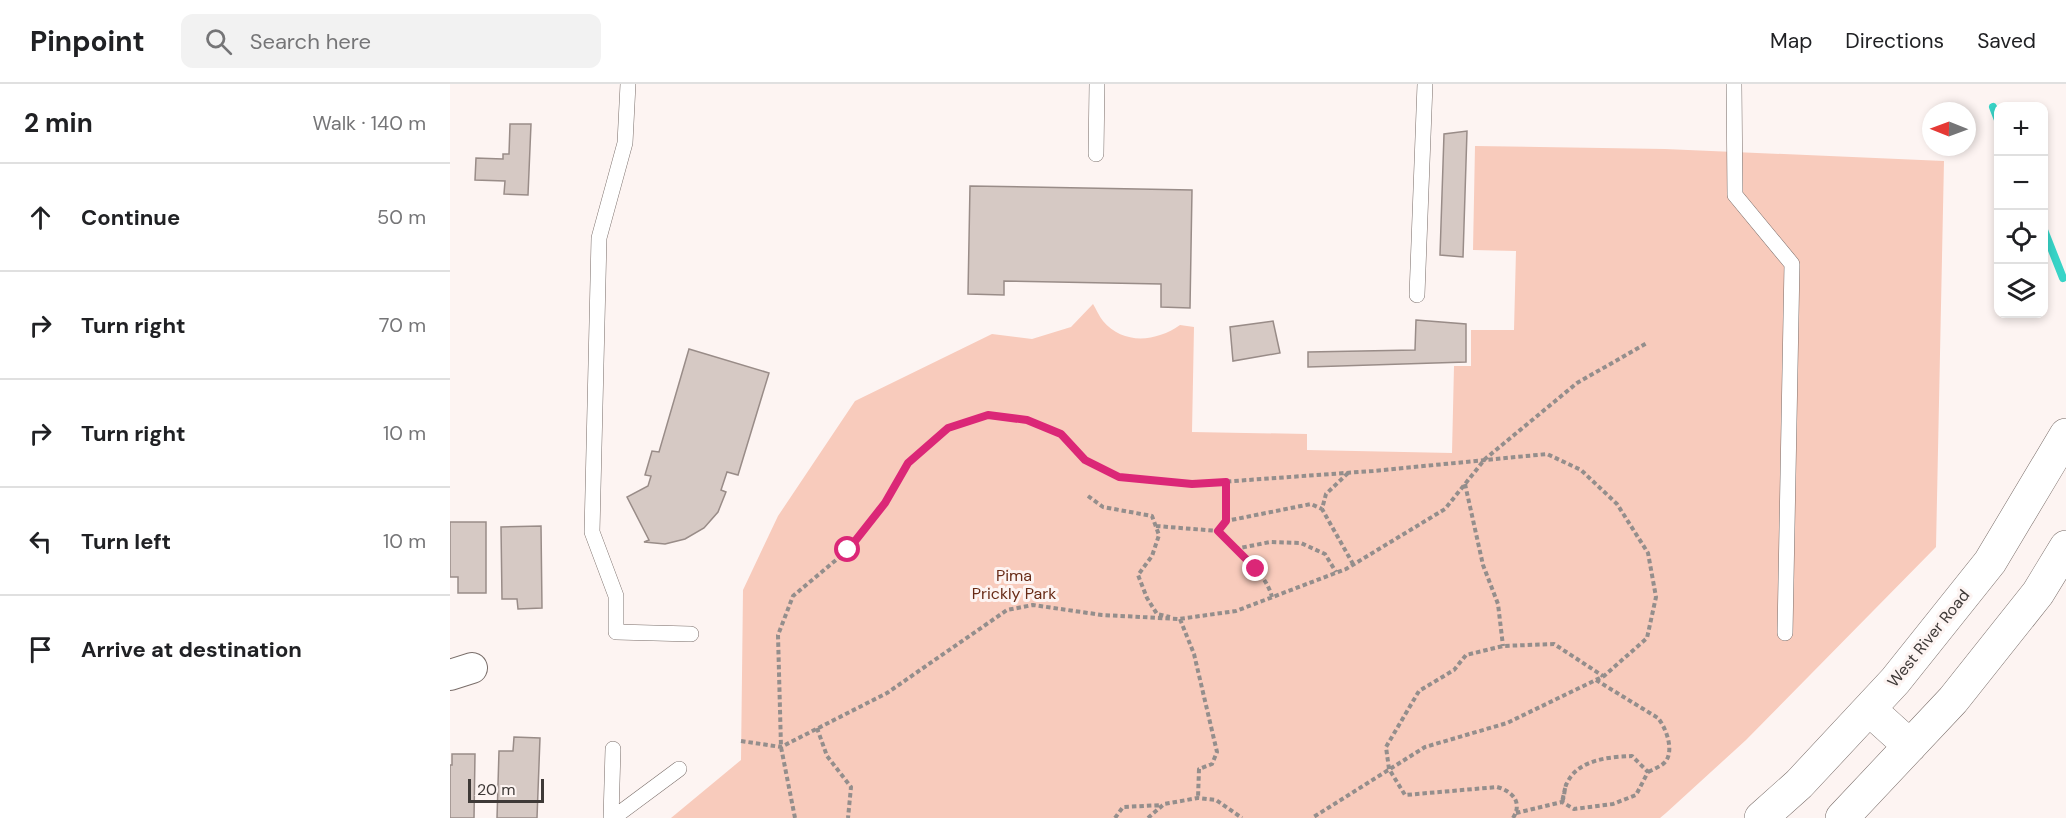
<!DOCTYPE html>
<html lang="en">
<head>
<meta charset="utf-8">
<style>
  :root { --surface:#fff; --page:#f2f2f2; --text:#202124; --muted:#757577; --line:#e0e0e0 }
  body { margin:0; font-family:"DM Sans",sans-serif; background:var(--page); color:var(--text) }
  .controls { position:absolute; right:18px; top:18px; display:grid; overflow:hidden; border-radius:12px; box-shadow:0 3px 9px #0003 }
  .controls button { width:54px; height:54px; display:grid; place-items:center; padding:0; border:0; border-bottom:2px solid var(--line); background:var(--surface); color:var(--text); font:30px sans-serif }
  .compass { position:absolute; left:1472px; top:18px; width:54px; height:54px; border-radius:50%; background:var(--surface); box-shadow:0 3px 9px #0003; rotate:271deg }
  .scale { position:absolute; left:18px; bottom:15px; width:76px; box-sizing:border-box; padding-left:6px; border:3px solid #3e3937; border-top:0; font-size:16px; line-height:21px; white-space:nowrap; color:#3e3937; -webkit-text-stroke:4px #fdf4f2; paint-order:stroke }
  .stop { position:absolute; width:18px; height:18px; margin:-14px; border:4px solid #db2777; border-radius:50%; background:#fff }
  .stop.end { background:#db2777; border-color:#fff; box-shadow:0 2px 6px #0008 }
  .list { margin:0; padding:0; list-style:none }
  h2 { display:flex; justify-content:space-between; align-items:center; height:78px; margin:0; padding:0 24px; font-size:26px }
  h2 small { font-size:20px; font-weight:400; color:var(--muted) }
  .list li { display:grid; grid-template-columns:39px 1fr auto; gap:18px; align-items:center; box-sizing:border-box; height:108px; padding:0 24px; border-top:2px solid var(--line) }
  .list b { display:block; font-size:22px; white-space:nowrap }
  .list em { font-size:20px; font-style:normal; color:var(--muted) }
  .icon { flex:none; width:33px; height:33px; fill:none; stroke:currentColor; stroke-width:2; stroke-linecap:round; stroke-linejoin:round }
  .map { position:relative; flex:none; width:1616px; height:734px; overflow:hidden }
  header { display:flex; align-items:center; gap:36px; box-sizing:border-box; height:84px; padding:0 30px; background:var(--surface); border-bottom:2px solid var(--line) }
  header strong { font-size:28px }
  nav { display:flex; gap:33px; margin-inline-start:auto; font-size:21px }
  .search { width:420px; height:54px; background:var(--page); display:flex; align-items:center; gap:15px; box-sizing:border-box; padding:0 21px; border-radius:12px; color:var(--muted); font-size:22px }
  main { display:flex }
  aside { flex:1; background:var(--surface) }
  .map>svg:first-child { display:block }
  .green { fill:#f8cbbc }
  .lines { fill:none; stroke-linecap:round; stroke-linejoin:round }
  .stream { stroke:#38d4c7; stroke-width:8 }
  .building { fill:#d6c9c4; stroke:#998c88; stroke-width:1.5 }
  .lane-casing { stroke:#796d69; stroke-width:16 }
  .street-casing { stroke:#796d69; stroke-width:32 }
  .primary-casing { stroke:#796d69; stroke-width:34 }
  .path { stroke:#948e8c; stroke-width:4; stroke-dasharray:4.5 3; stroke-linecap:butt }
  .lane { stroke:#fff; stroke-width:15 }
  .street { stroke:#fff; stroke-width:30 }
  .primary { stroke:#fff; stroke-width:33 }
  .route { stroke:#db2777; stroke-width:8 }
  .labels { text-anchor:middle; stroke-width:6; stroke-linejoin:round; paint-order:stroke }
  .park-label { font-size:16px; fill:#682b16; stroke:#fdf4f2 }
  .street-label { font-size:16px; fill:#3e3937; stroke:#fdf4f2 }
</style>
</head>
<body>
<header>
<strong>Pinpoint</strong>
<div class="search"><svg class="icon" aria-label="search" viewBox="0 0 24 24"><circle cx="10" cy="10" r="6"/><path d="M15 15l6 6"/></svg>Search here</div>
<nav><a>Map</a><a>Directions</a><a>Saved</a></nav>
</header>
<main>
<aside>
<h2>2 min<small>Walk · 140 m</small></h2>
<ul class="list">
<li><svg class="icon" aria-label="ahead" viewBox="0 0 24 24"><path d="M12 20V5M6 11l6-6 6 6"/></svg><div><b>Continue</b></div><em>50 m</em></li>
<li><svg class="icon" aria-label="right" viewBox="0 0 24 24"><path d="M7 20v-9h11M14 6l5 5-5 5"/></svg><div><b>Turn right</b></div><em>70 m</em></li>
<li><svg class="icon" aria-label="right" viewBox="0 0 24 24"><path d="M7 20v-9h11M14 6l5 5-5 5"/></svg><div><b>Turn right</b></div><em>10 m</em></li>
<li><svg class="icon" aria-label="left" viewBox="0 0 24 24"><path d="M17 20v-9H6M10 6l-5 5 5 5"/></svg><div><b>Turn left</b></div><em>10 m</em></li>
<li><svg class="icon" aria-label="arrive" viewBox="0 0 24 24"><path d="M6 21V4h12l-3 4 3 4H6"/></svg><div><b>Arrive at destination</b></div></li>
</ul>
</aside>
<div class="map">
<svg width="1616" height="734" viewBox="0 0 1616 734">
  <rect width="100%" height="100%" fill="#fdf4f2"/>
  <path class="green" d="M1025 62 1215 65 1494 77 1486 463 1296 656 1216 729 1210 734H221L291 676 293 506 328 432 405 317 542 250 582 255 621 243 643 220C646 225 649 232 653 237 673 261 706 258 730 241L744 243 742 348 857 350V366L1002 369 1004 282H1021V246H1064L1066 167 1023 166Z"/>
  <g class="lines">
    <path class="stream" d="M1543 23 1548 36
      M1594 146 1613 194"/>
  </g>
  <path class="building" d="M60 40H81L78 111 54 110 55 97 25 96 26 74 53 75V70H59Z
    M1017 47 1013 173 990 171 994 50Z
    M520 102 742 106 740 224 711 223V200L554 197V211L518 210Z
    M966 236 1016 240V278L858 283V268L965 266Z
    M823 237 830 269 783 277 780 243Z
    M239 265 319 289 288 391 277 388 271 406 276 408 268 428 254 444 235 455 215 460 194 458 199 456 177 413 198 402 201 392 195 391 202 367 209 368Z
    M0 438H36V509H8V493H0Z
    M91 442 92 524 68 525 67 515H52L51 443Z
    M64 653 90 654 87 734H47L49 667H63Z
    M2 670H25L24 734H0V681H2Z"/>
  <g class="lines">
    <defs>
      <path id="lane" d="M178 0 175 59 149 154 142 448 166 512V548L241 550
        M1284 0 1285 111 1342 180 1335 549
        M646 70 647 0
        M967 211 975 0
        M161 734 163 665
        M163 734 229 685"/>
      <path id="street" d="M0 591 22 584"/>
      <path id="primary" d="M1419 625 1460 662
        M1311 734 1349 700 1445 597 1540 478 1616 351
        M1392 734 1503 616 1588 509 1616 463"/>
    </defs>
    <use href="#lane" class="lane-casing"/>
    <use href="#street" class="street-casing"/>
    <use href="#primary" class="primary-casing"/>
    <path class="path" d="M898 389 876 410 872 425 903 480
      M776 398V437L861 420 872 425
      M1015 400 1033 481 1048 520 1053 562
      M638 412 653 423 702 432 709 451 702 472 688 491 697 514 707 530 720 533
      M706 442 768 447 776 437
      M768 447C787 466 815 487 822 513
      M785 465 820 458 851 459 875 470 886 488
      M730 535 744 570 767 668 762 680 749 685 748 714
      M1146 596 1208 634C1216 644 1224 665 1216 677 1212 682 1204 685 1198 688
      M367 644 377 672 401 703 398 734
      M291 657 331 663 437 609 557 526 583 521 652 531 729 535 786 527 896 485 995 425 1035 375 1127 299 1197 259
      M1066 729 1112 718 1124 725 1163 720 1186 711 1198 688 1182 672C1160 673 1128 675 1117 699 1114 704 1115 712 1112 718L1116 700
      M345 734 331 663 328 551 343 512 398 466 435 419 458 379 498 344 538 331 577 336 611 349 635 377 669 393 742 400 923 387 1097 370 1131 386 1167 420 1198 469 1206 513 1197 554 1154 592 1057 639 975 663 862 734
      M665 734 673 723 712 721
      M698 734 714 720 748 714 766 716 792 734
      M1063 734C1073 718 1062 707 1047 703L955 711 939 685 936 663 969 607 1004 586 1016 571 1053 562 1104 560 1153 592"/>
    <use href="#lane" class="lane"/>
    <use href="#street" class="street"/>
    <use href="#primary" class="primary"/>
  </g>
  <g class="lines">
    <path class="route" d="M398 466 435 419 458 379 498 344 538 331 577 336 611 350 635 376 669 393 742 400 776 398V437L768 447 806 485"/>
  </g>
  <g class="labels">
    <g class="park-label">
      <text x="564" y="497">Pima<tspan x="564" dy="18">Prickly Park</tspan></text>
    </g>
    <g class="street-label">
      <text transform="translate(1478 554) rotate(-51)" y="6">West River Road</text>
    </g>
  </g>
</svg>
<div class="controls">
<button>+</button>
<button>−</button>
<button><svg class="icon" aria-label="locate" viewBox="0 0 24 24"><circle cx="12" cy="12" r="6"/><path d="M12 2v4M12 18v4M2 12h4M18 12h4"/></svg></button>
<button><svg class="icon" aria-label="layers" viewBox="0 0 24 24"><path d="M12 4l9 5-9 5-9-5zM3 14l9 5 9-5"/></svg></button>
</div>
<svg class="compass" viewBox="-18 -18 36 36"><path d="M0-13l5 13h-10z" fill="#e53935"/><path d="M0 13l5-13h-10z" fill="#757577"/></svg>
<div class="scale">20 m</div>
<div class="stop" style="left:398px;top:466px"></div>
<div class="stop end" style="left:806px;top:485px"></div>
</div>
</main>
</body>
</html>
